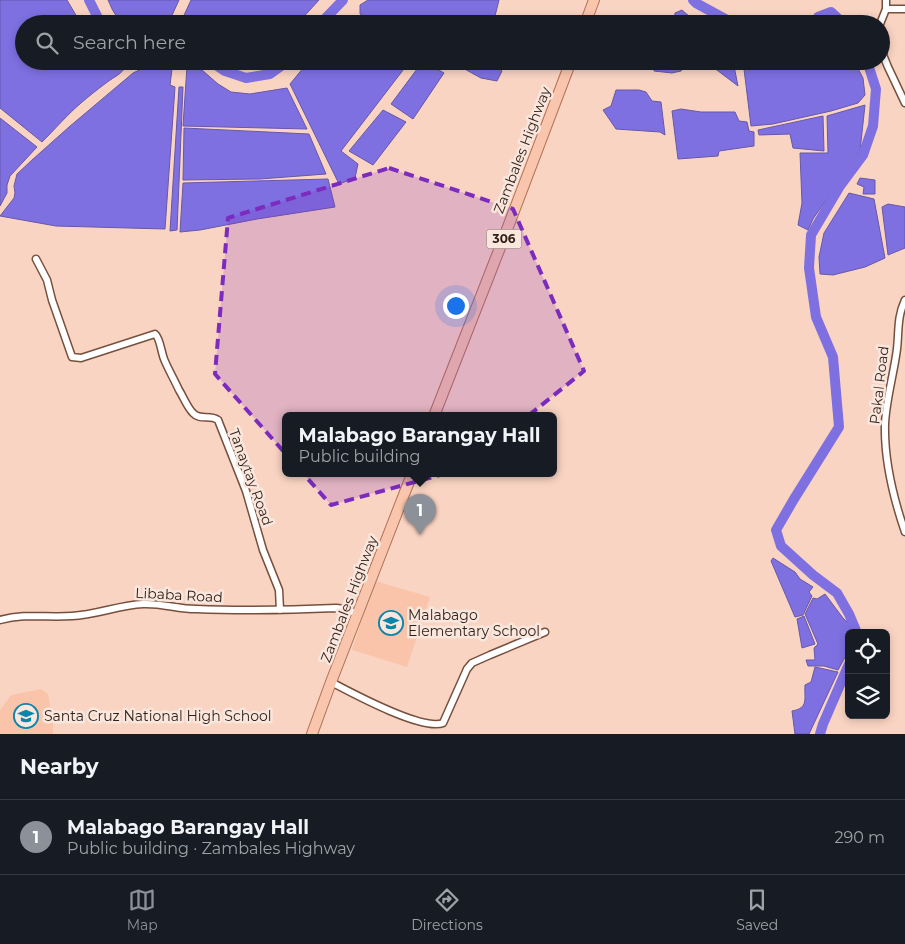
<!DOCTYPE html>
<html lang="en">
<head>
<meta charset="utf-8">
<style>
  :root { --surface:#171b24; --page:#20242c; --text:#f1f3f6; --muted:#9ea1a6; --line:#363941; --accent:#8c9099 }
  body { margin:0; font-family:Montserrat,sans-serif; background:var(--page); color:var(--text) }
  .controls { position:absolute; right:15px; bottom:15px; display:grid; overflow:hidden; border-radius:8px; box-shadow:0 2px 8px #0003 }
  .controls button { width:45px; height:45px; display:grid; place-items:center; padding:0; border:0; border-bottom:1px solid var(--line); background:var(--surface); color:var(--text); font:25px sans-serif }
  .you { position:absolute; left:455px; top:305px; width:18px; height:18px; margin:-12px; border:4px solid #fff; border-radius:50%; background:#1a73e8; box-shadow:0 0 0 8px #1a73e833 }
  .badge { display:grid; place-items:center; width:32px; height:32px; border-radius:50%; background:var(--accent); color:#fff; font-size:16px; font-weight:700 }
  .pin { position:absolute; translate:-50% -41px; filter:drop-shadow(0 1px 2px #0008) }
  .pin::after { content:''; position:absolute; top:26px; width:18px; height:15px; background:inherit; clip-path:polygon(0 0,100% 0,50% 100%) }
  .popup { position:absolute; left:282px; top:412px; width:275px; height:65px; box-sizing:border-box; display:grid; place-content:center; border-radius:8px; background:var(--surface); filter:drop-shadow(0 1px 4px #0005); font-size:16px; white-space:nowrap; color:var(--muted) }
  .popup b { font-size:19px; color:var(--text) }
  .popup::after { content:''; position:absolute; left:50%; top:100%; margin-left:-10px; border:10px solid transparent; border-top-color:var(--surface) }
  .list { margin:0; padding:0; list-style:none }
  h2 { display:flex; justify-content:space-between; align-items:center; height:65px; margin:0; padding:0 20px; font-size:21px }
  h2 small { font-size:16px; font-weight:400; color:var(--muted) }
  .list li { display:grid; grid-template-columns:32px 1fr auto; gap:15px; align-items:center; box-sizing:border-box; height:75px; padding:0 20px; border-top:1px solid var(--line) }
  .list b { display:block; font-size:19px; white-space:nowrap }
  .list p { margin:0; font-size:16px; white-space:nowrap; color:var(--muted) }
  .list em { font-size:16px; font-style:normal; color:var(--muted) }
  .icon { flex:none; width:28px; height:28px; fill:none; stroke:currentColor; stroke-width:2; stroke-linecap:round; stroke-linejoin:round }
  .map { position:relative; flex:none; width:905px; height:734px; overflow:hidden }
  .search { position:absolute; background:var(--surface); box-shadow:0 2px 8px #0003; left:15px; right:15px; top:15px; height:55px; display:flex; align-items:center; gap:12px; box-sizing:border-box; padding:0 18px; border-radius:28px; color:var(--muted); font-size:19px }
  .sheet { height:140px; background:var(--surface) }
  nav { display:flex; justify-content:space-around; align-items:center; box-sizing:border-box; height:70px; border-top:1px solid var(--line); background:var(--surface); font-size:14px; color:var(--muted) }
  nav a { display:grid; justify-items:center; gap:2px }
  nav .on { color:var(--accent) }
  .map>svg:first-child { display:block }
  .built { fill:#fac4ab }
  .water { fill:#7f70e2; stroke:#6758a5 }
  .lines { fill:none; stroke-linecap:round; stroke-linejoin:round }
  .river { stroke:#7f70e2; stroke-width:10 }
  .street-casing { stroke:#77503d; stroke-width:9 }
  .primary-casing { stroke:#b07254; stroke-width:12 }
  .street { stroke:#fff; stroke-width:6 }
  .primary { stroke:#f9c5ac; stroke-width:10 }
  .marked { fill:#7b2cbf; fill-opacity:0.2; stroke:#7b2cbf; stroke-width:4; stroke-dasharray:10 6; stroke-linejoin:round }
  .labels { text-anchor:middle; stroke-width:5; stroke-linejoin:round; paint-order:stroke }
  .shield { fill:#f9e6dd; stroke:#6c5b52; stroke-width:1 }
  .shield-label { font-size:12px; font-weight:bold; fill:#301f17 }
  .street-label { font-size:14px; fill:#301f17; stroke:#f9e6dd }
  .poi-label { font-size:14px; fill:#301f17; stroke:#f9e6dd; text-anchor:start }
</style>
</head>
<body>
<div class="map">
<svg width="905" height="734" viewBox="0 0 905 734">
  <rect width="100%" height="100%" fill="#fad4c3"/>
  <path class="built" d="M375 581 430 597 407 667 352 650Z
    M41 689 48 694 53 721V734H0V710L11 695Z"/>
  <path class="water" d="M0 0H67L77 17 79 24H24V61H120L127 65C121 75 115 76 106 83 98 89 89 96 81 103 68 114 55 129 42 142L0 108Z
    M108 0H179L168 24C151 24 127 29 115 14 112 10 110 4 108 0Z
    M191 0H319L297 24H180Z
    M368 0H499L493 24H379L360 14V5Z
    M682 10 698 24H671L674 22 675 13Z
    M309 61H410L341 151 358 164 355 178 339 184 290 84Z
    M423 61 444 73 413 119 391 104Z
    M450 61H494L495 64 502 71 497 81 481 78Z
    M654 61H733L738 86 705 61 689 63 681 71 672 73 654 71Z
    M743 61H790L803 65 808 61H854L863 78 865 95 858 103 831 111 773 124 751 126Z
    M161 63 172 69 170 85 175 87 165 229 56 226 0 216 14 198 15 193 14 186 17 174 32 160 69 127 133 73 150 65Z
    M187 66 202 70 218 84 231 92 250 94 287 88 307 129 183 126Z
    M179 87H183L177 230 170 231Z
    M616 90H639L646 92 652 101 661 102 665 135 660 132 616 129 603 110 611 106Z
    M865 105 860 151 813 219 808 230 798 225 802 203 800 153H828L827 116Z
    M681 109 701 112H735L739 121 747 122 749 131 754 132V146L719 151 718 156 678 159 672 111Z
    M383 110 406 122 373 165 349 151Z
    M823 116 824 151 793 148 790 134 759 135 758 130Z
    M0 118 37 147 10 176 7 185V193L0 206Z
    M184 128 309 134 326 174 260 179 183 180Z
    M860 178 875 180V194H863L864 187 857 184Z
    M328 179 335 207 257 219 200 230 180 232 183 183Z
    M849 193 874 199 885 258 865 267 833 275 820 274 819 257 824 233Z
    M888 204 905 207V248L888 255 882 207Z
    M773 558 795 572 800 579 813 587 809 592 812 596 803 615 795 617 771 561Z
    M825 594 843 618 852 627 855 633H849V650L838 670 824 666H808L806 660H815L814 648 818 644 805 614 813 598 817 599Z
    M804 616 815 644 802 648 797 619Z
    M815 667 838 672 809 734H795L792 711C809 708 804 699 805 685L811 682Z"/>
  <g class="lines">
    <path class="river" d="M89 0 98 18 105 24
      M693 0 696 3 727 20 737 24
      M320 24 343 0
      M817 24 818 17 831 12 844 24
      M210 61 225 71 246 78 270 74 288 61
      M857 633 849 614 837 593 813 575 781 546 776 530 794 499 839 427 833 357 816 317 809 268 811 235 840 186 863 155 873 126 876 89 867 61
      M820 734 823 724 849 664"/>
    <defs>
      <path id="street" d="M886 9H905
        M880 24 886 9V0
        M881 50 888 67 905 103
        M36 259 47 280 52 300 72 357 81 358 155 334C160 338 161 351 164 359 168 369 174 379 179 390 184 398 187 407 193 413 200 421 210 414 218 420L246 491 263 550 279 590 280 610
        M905 300C897 317 899 331 897 349 894 373 886 400 885 424 884 461 893 497 905 532
        M0 620C26 613 46 618 72 616 96 615 119 605 143 604 161 603 178 609 196 609 243 611 290 610 336 608L346 609 357 614
        M331 682C352 693 422 731 443 723L467 669 472 663 490 655 545 632"/>
      <path id="primary" d="M585 24 594 0
        M434 416 503 240 571 61
        M312 734 331 682 412 474"/>
    </defs>
    <use href="#street" class="street-casing"/>
    <use href="#primary" class="primary-casing"/>
    <use href="#street" class="street"/>
    <use href="#primary" class="primary"/>
  </g>
  <path class="marked" d="M389 168 513 209 584 371 462 469 331 505 215 374 228 218Z"/>
  <defs>
    <symbol id="school-ring" viewBox="-11 -11 22 22"><circle r="9.5" fill="#f9e6dd" stroke="#0c85aa" stroke-width="1.5"/><path d="M0-5L7-2L0 1L-7-2ZM-4 1L0 2.5L4 1V4Q0 6-4 4Z" fill="#0c85aa"/></symbol>
  </defs>
  <g fill-rule="evenodd">
    <use href="#school-ring" x="377" y="609" width="28" height="28"/>
    <use href="#school-ring" x="12" y="702" width="28" height="28"/>
  </g>
  <g class="labels">
    <rect class="shield" x="486.5" y="229.5" width="35" height="19" rx="4"/>
    <g class="shield-label">
      <text x="504" y="243">306</text>
    </g>
    <g class="street-label">
      <text transform="translate(522 150) rotate(-69)" y="5">Zambales Highway</text>
      <text transform="translate(879 385) rotate(-83)" y="5">Pakal Road</text>
      <text transform="translate(251 477) rotate(70)" y="5">Tanaytay Road</text>
      <text transform="translate(179 595) rotate(3)" y="5">Libaba Road</text>
      <text transform="translate(349 599) rotate(-69)" y="5">Zambales Highway</text>
    </g>
    <g class="poi-label">
      <text x="408" y="620">Malabago<tspan x="408" dy="16">Elementary School</tspan></text>
      <text x="44" y="721">Santa Cruz National High School</text>
    </g>
  </g>
</svg>
<div class="controls">
<button><svg class="icon" aria-label="locate" viewBox="0 0 24 24"><circle cx="12" cy="12" r="6"/><path d="M12 2v4M12 18v4M2 12h4M18 12h4"/></svg></button>
<button><svg class="icon" aria-label="layers" viewBox="0 0 24 24"><path d="M12 4l9 5-9 5-9-5zM3 14l9 5 9-5"/></svg></button>
</div>
<div class="you"></div>
<div class="pin badge" style="left:420px;top:535px">1</div>
<div class="popup"><b>Malabago Barangay Hall</b>Public building</div>
<div class="search"><svg class="icon" aria-label="search" viewBox="0 0 24 24"><circle cx="10" cy="10" r="6"/><path d="M15 15l6 6"/></svg>Search here</div>
</div>
<section class="sheet">
<h2>Nearby<small></small></h2>
<ul class="list">
<li><span class="badge">1</span><div><b>Malabago Barangay Hall</b><p>Public building · Zambales Highway</p></div><em>290 m</em></li>
</ul>
</section>
<nav>
<a class="on"><svg class="icon" aria-label="map" viewBox="0 0 24 24"><path d="M3 6l6-2 6 2 6-2v14l-6 2-6-2-6 2zM9 4v14M15 6v14"/></svg>Map</a>
<a><svg class="icon" aria-label="directions" viewBox="0 0 24 24"><path d="M12 3l9 9-9 9-9-9zM9 14v-3h6M13 9l2 2-2 2"/></svg>Directions</a>
<a><svg class="icon" aria-label="saved" viewBox="0 0 24 24"><path d="M7 4h10v16l-5-4-5 4z"/></svg>Saved</a>
</nav>
</body>
</html>
